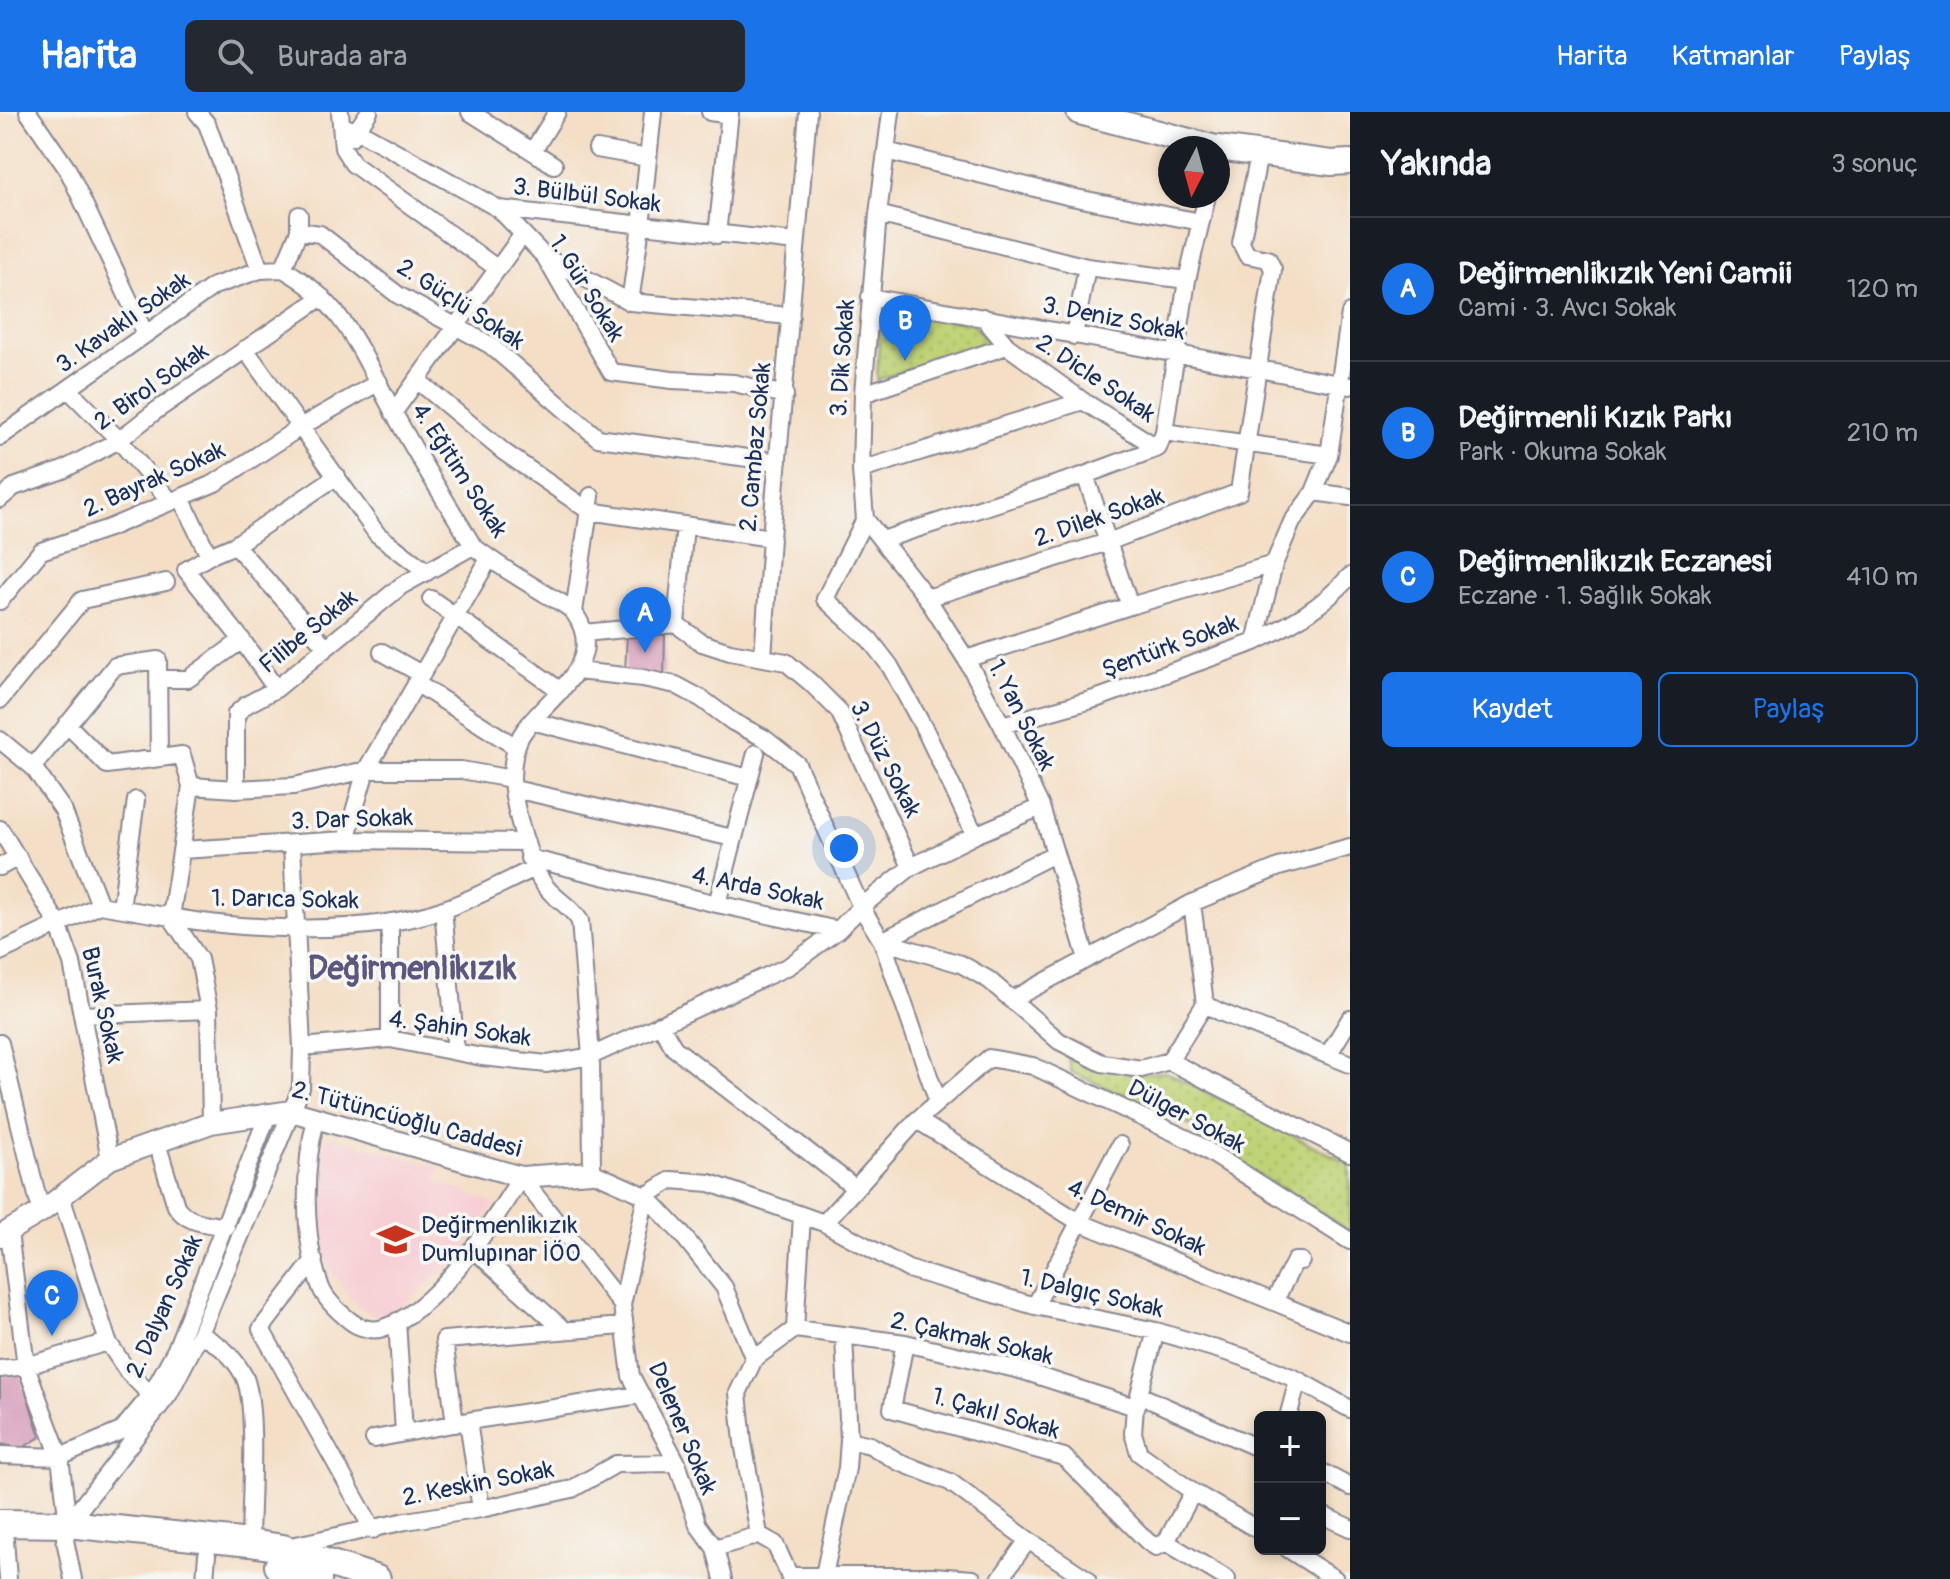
<!DOCTYPE html>
<html lang="tr">
<head>
<meta charset="utf-8">
<style>
  :root { --surface:#171b24; --page:#242831; --text:#f1f3f6; --muted:#9ea1a6; --line:#363941; --accent:#1a73e8 }
  body { margin:0; font-family:Pangolin,sans-serif; background:var(--page); color:var(--text) }
  .controls { position:absolute; right:24px; bottom:24px; display:grid; overflow:hidden; border-radius:12px; box-shadow:0 4px 12px #0003 }
  .controls button { width:72px; height:72px; display:grid; place-items:center; padding:0; border:0; border-bottom:2px solid var(--line); background:var(--surface); color:var(--text); font:40px sans-serif }
  .compass { position:absolute; left:1158px; top:24px; width:72px; height:72px; border-radius:50%; background:var(--surface); box-shadow:0 4px 12px #0003; rotate:186deg }
  .you { position:absolute; left:844px; top:736px; width:28px; height:28px; margin:-20px; border:6px solid #fff; border-radius:50%; background:#1a73e8; box-shadow:0 0 0 12px #1a73e833 }
  .badge { display:grid; place-items:center; width:52px; height:52px; border-radius:50%; background:var(--accent); color:#fff; font-size:26px; font-weight:700 }
  .pin { position:absolute; translate:-50% -66px; filter:drop-shadow(0 2px 4px #0008) }
  .pin::after { content:''; position:absolute; top:42px; width:28px; height:24px; background:inherit; clip-path:polygon(0 0,100% 0,50% 100%) }
  .list { margin:0; padding:0; list-style:none }
  h2 { display:flex; justify-content:space-between; align-items:center; height:104px; margin:0; padding:0 32px; font-size:34px }
  h2 small { font-size:26px; font-weight:400; color:var(--muted) }
  .list li { display:grid; grid-template-columns:52px 1fr auto; gap:24px; align-items:center; box-sizing:border-box; height:144px; padding:0 32px; border-top:2px solid var(--line) }
  .list b { display:block; font-size:30px; white-space:nowrap }
  .list p { margin:0; font-size:26px; white-space:nowrap; color:var(--muted) }
  .list em { font-size:26px; font-style:normal; color:var(--muted) }
  .actions { display:flex; gap:16px; padding:24px 32px }
  .actions a { flex:1; padding:18px 0; border:2px solid var(--accent); border-radius:12px; text-align:center; font-size:28px; color:var(--accent) }
  .actions .main { background:var(--accent); color:#fff }
  .icon { flex:none; width:44px; height:44px; fill:none; stroke:currentColor; stroke-width:2; stroke-linecap:round; stroke-linejoin:round }
  .map { position:relative; flex:none; width:1350px; height:1467px; overflow:hidden }
  header { display:flex; align-items:center; gap:48px; box-sizing:border-box; height:112px; padding:0 40px; background:var(--accent); color:#fff }
  header strong { font-size:38px }
  nav { display:flex; gap:44px; margin-inline-start:auto; font-size:28px }
  .search { width:560px; height:72px; background:var(--page); display:flex; align-items:center; gap:20px; box-sizing:border-box; padding:0 28px; border-radius:12px; color:var(--muted); font-size:30px }
  main { display:flex }
  aside { flex:1; background:var(--surface) }
  .map>svg:first-child { display:block }
  .built { fill:#f7cfd4 }
  .park { fill:url(#park-dots); stroke:#6e816a; stroke-width:2 }
  .building { fill:#d79fbb }
  .lines { fill:none; stroke-linecap:round; stroke-linejoin:round }
  .minor-casing { stroke:#888692; stroke-width:20 }
  .tertiary-casing { stroke:#888692; stroke-width:24 }
  .secondary-casing { stroke:#888692; stroke-width:28 }
  .primary-casing { stroke:#888692; stroke-width:30 }
  .minor { stroke:#fff; stroke-width:16 }
  .tertiary { stroke:#fff; stroke-width:20 }
  .secondary { stroke:#fff; stroke-width:24 }
  .primary { stroke:#fff; stroke-width:26 }
  .labels { text-anchor:middle; stroke-width:7; stroke-linejoin:round; paint-order:stroke }
  .street-label { font-size:24px; fill:#1b2f5e; stroke:#f6f6f2 }
  .poi-label { font-size:24px; fill:#1b2f5e; stroke:#f6f6f2; text-anchor:start }
  .district-label { font-size:32px; font-weight:bold; fill:#5d567f; stroke:#f6f6f2 }
</style>
</head>
<body>
<header>
<strong>Harita</strong>
<div class="search"><svg class="icon" aria-label="search" viewBox="0 0 24 24"><circle cx="10" cy="10" r="6"/><path d="M15 15l6 6"/></svg>Burada ara</div>
<nav><a>Harita</a><a>Katmanlar</a><a>Paylaş</a></nav>
</header>
<main>
<div class="map">
<svg width="1350" height="1467" viewBox="0 0 1350 1467">
  <defs>
    <pattern id="park-dots" width="8" height="8" patternUnits="userSpaceOnUse" patternTransform="scale(2)"><rect width="8" height="8" fill="#c0d377"/><path d="M2 2h.1M6 6h.1" fill="none" stroke="#a4b569" stroke-width="1.8" stroke-linecap="round"/></pattern>
  </defs>
  <rect width="100%" height="100%" fill="#f6f6f2"/>
  <filter id="ink" filterUnits="userSpaceOnUse"><feTurbulence type="fractalNoise" baseFrequency=".0125" numOctaves="2"/><feDisplacementMap in="SourceGraphic" scale="16" xChannelSelector="R" yChannelSelector="G"/><feConvolveMatrix kernelMatrix="1 2 1 2 8 2 1 2 1" color-interpolation-filters="sRGB"/></filter>
  <filter id="wash" filterUnits="userSpaceOnUse"><feTurbulence type="fractalNoise" baseFrequency=".006" numOctaves="4" result="noise"/><feDisplacementMap in="SourceGraphic" scale="32" xChannelSelector="R" yChannelSelector="G"/><feGaussianBlur stdDeviation="1.8" result="paint"/><feColorMatrix in="noise" values="0 0 0 0 0 0 0 0 0 0 0 0 0 0 0 0 0 1.4 0 .05"/><feComposite in="paint" operator="in"/></filter>
  <g filter="url(#wash)">
    <rect width="100%" height="100%" fill="#f4dec5"/>
    <path class="built" d="M326 1024 440 1055 436 1068 495 1092 453 1151 382 1209 353 1190 324 1148 317 1107V1055Z"/>
    <path class="park" d="M894 200 972 211 988 230 877 268 880 211Z
      M1067 939 1132 962 1166 960 1350 1052V1120L1254 1060 1199 1017 1071 960Z"/>
    <g id="blocks">
      <path class="building" d="M627 521 665 523 664 562 625 560Z
        M20 1261 40 1325 22 1336 0 1332V1264Z"/>
    </g>
  </g>
  <g filter="url(#ink)">
    <use href="#blocks" fill-opacity="0" stroke="#888692" stroke-width="2"/>
    <g class="lines">
      <defs>
        <path id="minor" d="M28 0 68 58 145 222
          M197 0 207 12 260 158
          M340 0 343 36 353 52 498 157
          M470 0 554 53
          M710 0 730 3
          M891 0 878 102 863 282 861 358 865 407 825 487 870 528 890 554 926 620 975 723
          M343 15 357 18 499 97 796 130
          M352 25 369 0
          M597 37 648 46
          M533 39 557 0
          M886 39 1071 85 1201 110
          M499 97 545 145 611 260 672 268 734 271 785 283
          M878 102 1087 155 1187 168
          M299 119 320 122 398 183 490 233 598 326 778 350
          M717 123 730 0
          M545 145 630 190 791 204
          M283 157C345 191 362 243 394 301 418 346 447 390 473 434 495 452 520 466 544 481 553 487 569 493 575 502 609 551 547 585 524 619 515 631 512 651 512 666 513 692 530 756 546 775 557 789 570 793 580 809L591 944 592 1060 646 1084 680 1120 724 1175 754 1247
          M283 157 299 119V103
          M870 185 1350 274
          M630 190 641 114 653 0
          M983 205 1007 234 1083 289 1158 336 1164 320 1329 343
          M1074 224 1087 155
          M245 237 377 422 427 460
          M417 268 504 340 589 399 771 426
          M69 278 119 328 171 390
          M863 282 1007 234
          M393 301 523 122
          M1164 320 1187 168 1207 84
          M0 325 214 174 260 158 283 157
          M861 358 1083 289
          M1085 363 1130 494
          M1314 380 1329 343 1350 201
          M181 386 209 444
          M0 387 14 375 63 358 119 328 157 298 322 185
          M865 407 927 486 966 547 1002 613 1041 695 1087 847
          M882 428 1085 363 1158 336
          M235 433 326 535
          M927 486 1108 430 1239 380 1273 157 1268 147 1247 143 1241 131 1259 43
          M431 487 561 579
          M0 489 41 439 109 416 215 371 302 314 379 270
          M574 500 591 384
          M676 512 685 413
          M584 521 676 512 702 531 730 540 786 550 811 571 839 599 911 755
          M1255 530C1294 510 1320 497 1350 464
          M382 540 421 562
          M763 545 771 426 808 0
          M966 547 1130 494 1274 452
          M577 559 643 566 676 573 702 587 733 610 764 626 797 652 861 795 882 829 961 852 989 868 1059 929 1102 951 1141 957 1169 949 1205 892
          M158 567H188L242 528
          M416 571 516 635
          M276 577 242 528 186 458 209 444 235 433 337 364
          M0 588 82 488 166 470
          M532 609 749 666
          M67 612 107 653 182 643 191 674
          M1002 613 1098 586 1255 530 1274 452 1292 410 1314 380 1350 385
          M0 628 33 655 63 698 100 793
          M33 655 115 554 158 548 159 646
          M236 677V602L246 593 276 577 401 474 473 434
          M514 677 733 726
          M0 717 58 812 72 851 110 1047
          M346 728 366 658 489 447
          M292 733 302 935
          M181 738 346 728 526 730
          M529 746 717 792 838 818
          M0 755 18 745
          M1192 791 1205 892 1220 900 1350 952
          M717 792 756 641
          M121 796 136 688
          M443 797 456 940
          M171 805C249 819 368 824 444 797 474 787 504 770 533 757
          M171 805 199 847 209 898 211 1011
          M390 811V927
          M0 840 100 793 171 805 191 674 236 677 294 674 366 658H461L512 667
          M1011 888 1192 791 1279 755 1350 735
          M83 903 209 898
          M660 912 674 936 854 1075
          M0 931 41 1100
          M1328 943 1350 907
          M1169 949 1350 1041
          M938 990 882 829 1054 742
          M316 1008C303 1055 303 1129 321 1176 326 1188 339 1200 349 1208 357 1215 372 1220 383 1216 438 1198 491 1113 521 1065L622 1193
          M917 1008 1079 1110 1350 1221
          M157 1031 176 1094C187 1112 207 1111 226 1115
          M61 1084 108 1230 128 1260 151 1283
          M824 1111 917 1008 989 946 1033 954 1192 1029 1350 1129
          M473 1137 564 1218
          M314 1148 261 1217 373 1418
          M1274 1190 1295 1149H1301
          M1035 1194 1120 1033
          M397 1209 404 1320
          M795 1217 905 1231 1020 1258 1135 1295 1133 1321 1139 1341 1193 1380 1260 1419
          M200 1222C221 1234 232 1242 244 1264 258 1292 250 1395 250 1431
          M844 1224 849 1328
          M905 1231 892 1297 1064 1345 1148 1430 1156 1435 1166 1430 1227 1467
          M0 1257 26 1254 108 1230
          M1139 1283 1260 1337
          M1136 1294 1156 1219
          M1288 1305 1298 1268
          M468 1309 481 1397
          M455 1312 444 1228 623 1214
          M374 1327 468 1309 640 1283
          M0 1343 60 1345 26 1254 9 1120
          M1322 1360 1350 1375
          M1320 1402 1350 1416
          M68 1412 60 1345 121 1319 151 1283 176 1237 269 1000
          M759 1423 743 1330 738 1281 754 1247 795 1217 802 1104
          M5 1427 8 1467
          M1166 1430 1193 1380
          M287 1435 406 1409 481 1397 572 1377 616 1352 677 1351
          M715 1436 759 1423 775 1432 791 1467
          M1288 1437 1335 1467
          M824 1463 847 1356 849 1328 870 1333 899 1350 950 1370 1028 1428 1087 1467
          M789 1464H933L973 1467
          M73 1467 65 1428 68 1412 169 1282 200 1222 301 976 302 935 390 927 482 945 547 952 591 944 789 854 838 818 861 795 911 755 975 723 1041 695
          M205 1467 207 1443
          M723 1467 715 1436 698 1413 677 1351 631 1264 622 1193 646 1084 671 1068 710 1071 824 1111 908 1157 1035 1194 1156 1219 1243 1245 1298 1268 1350 1297
          M1000 1467 1028 1428"/>
        <path id="tertiary" d="M0 1124 41 1100 110 1047 211 1011 291 999 521 1065 592 1060"/>
        <path id="secondary" d="M1079 0 1216 36
          M1218 36 1331 51 1350 50"/>
        <path id="primary" d="M0 1411 68 1412 250 1431 283 1436 377 1467
          M278 1454 318 1467"/>
      </defs>
      <use href="#minor" class="minor-casing"/>
      <use href="#tertiary" class="tertiary-casing"/>
      <use href="#secondary" class="secondary-casing"/>
      <use href="#primary" class="primary-casing"/>
      <use href="#minor" class="minor"/>
      <use href="#tertiary" class="tertiary"/>
      <use href="#secondary" class="secondary"/>
      <use href="#primary" class="primary"/>
    </g>
  </g>
  <defs>
    <symbol id="school-bare" viewBox="-9 -9 18 18"><path d="M0-5L7-2L0 1L-7-2ZM-4 1L0 2.5L4 1V4Q0 6-4 4Z" fill="#c8321e" stroke="#f6f6f2" stroke-width="2.5" paint-order="stroke"/></symbol>
  </defs>
  <g fill-rule="evenodd">
    <use href="#school-bare" x="370" y="1102" width="51" height="51"/>
  </g>
  <g class="labels">
    <g class="street-label">
      <text transform="translate(587 83) rotate(7)" y="8">3. Bülbül Sokak</text>
      <text transform="translate(587 176) rotate(58)" y="8">1. Gür Sokak</text>
      <text transform="translate(461 192) rotate(33)" y="8">2. Güçlü Sokak</text>
      <text transform="translate(1114 206) rotate(11)" y="8">3. Deniz Sokak</text>
      <text transform="translate(123 210) rotate(-35)" y="8">3. Kavaklı Sokak</text>
      <text transform="translate(842 246) rotate(-86)" y="8">3. Dik Sokak</text>
      <text transform="translate(1096 266) rotate(34)" y="8">2. Dicle Sokak</text>
      <text transform="translate(151 274) rotate(-35)" y="8">2. Birol Sokak</text>
      <text transform="translate(755 335) rotate(-85)" y="8">2. Cambaz Sokak</text>
      <text transform="translate(460 358) rotate(57)" y="8">4. Eğitim Sokak</text>
      <text transform="translate(154 367) rotate(-24)" y="8">2. Bayrak Sokak</text>
      <text transform="translate(1099 405) rotate(-19)" y="8">2. Dilek Sokak</text>
      <text transform="translate(308 519) rotate(-39)" y="8">Filibe Sokak</text>
      <text transform="translate(1170 534) rotate(-20)" y="8">Şentürk Sokak</text>
      <text transform="translate(1022 603) rotate(63)" y="8">1. Yan Sokak</text>
      <text transform="translate(886 647) rotate(63)" y="8">3. Düz Sokak</text>
      <text transform="translate(352 707) rotate(-2)" y="8">3. Dar Sokak</text>
      <text transform="translate(758 776) rotate(12)" y="8">4. Arda Sokak</text>
      <text transform="translate(285 787) rotate(1)" y="8">1. Darıca Sokak</text>
      <text transform="translate(103 893) rotate(77)" y="8">Burak Sokak</text>
      <text transform="translate(460 916) rotate(8)" y="8">4. Şahin Sokak</text>
      <text transform="translate(1187 1004) rotate(28)" y="8">Dülger Sokak</text>
      <text transform="translate(407 1007) rotate(15)" y="8">2. Tütüncüoğlu Caddesi</text>
      <text transform="translate(1137 1105) rotate(25)" y="8">4. Demir Sokak</text>
      <text transform="translate(1092 1181) rotate(13)" y="8">1. Dalgıç Sokak</text>
      <text transform="translate(164 1194) rotate(-66)" y="8">2. Dalyan Sokak</text>
      <text transform="translate(972 1226) rotate(13)" y="8">2. Çakmak Sokak</text>
      <text transform="translate(996 1301) rotate(16)" y="8">1. Çakıl Sokak</text>
      <text transform="translate(683 1316) rotate(67)" y="8">Delener Sokak</text>
      <text transform="translate(478 1371) rotate(-11)" y="8">2. Keskin Sokak</text>
    </g>
    <g class="poi-label">
      <text x="421" y="1121">Değirmenlikızık<tspan x="421" dy="28">Dumlupınar İÖO</tspan></text>
    </g>
    <g class="district-label">
      <text x="412" y="867">Değirmenlikızık</text>
    </g>
  </g>
</svg>
<div class="controls">
<button>+</button>
<button>−</button>
</div>
<svg class="compass" viewBox="-18 -18 36 36"><path d="M0-13l5 13h-10z" fill="#e53935"/><path d="M0 13l5-13h-10z" fill="#9ea1a6"/></svg>
<div class="you"></div>
<div class="pin badge" style="left:645px;top:541px">A</div>
<div class="pin badge" style="left:905px;top:249px">B</div>
<div class="pin badge" style="left:52px;top:1224px">C</div>
</div>
<aside>
<h2>Yakında<small>3 sonuç</small></h2>
<ul class="list">
<li><span class="badge">A</span><div><b>Değirmenlikızık Yeni Camii</b><p>Cami · 3. Avcı Sokak</p></div><em>120 m</em></li>
<li><span class="badge">B</span><div><b>Değirmenli Kızık Parkı</b><p>Park · Okuma Sokak</p></div><em>210 m</em></li>
<li><span class="badge">C</span><div><b>Değirmenlikızık Eczanesi</b><p>Eczane · 1. Sağlık Sokak</p></div><em>410 m</em></li>
</ul>
<div class="actions"><a class="main">Kaydet</a><a>Paylaş</a></div>
</aside>
</main>
</body>
</html>
